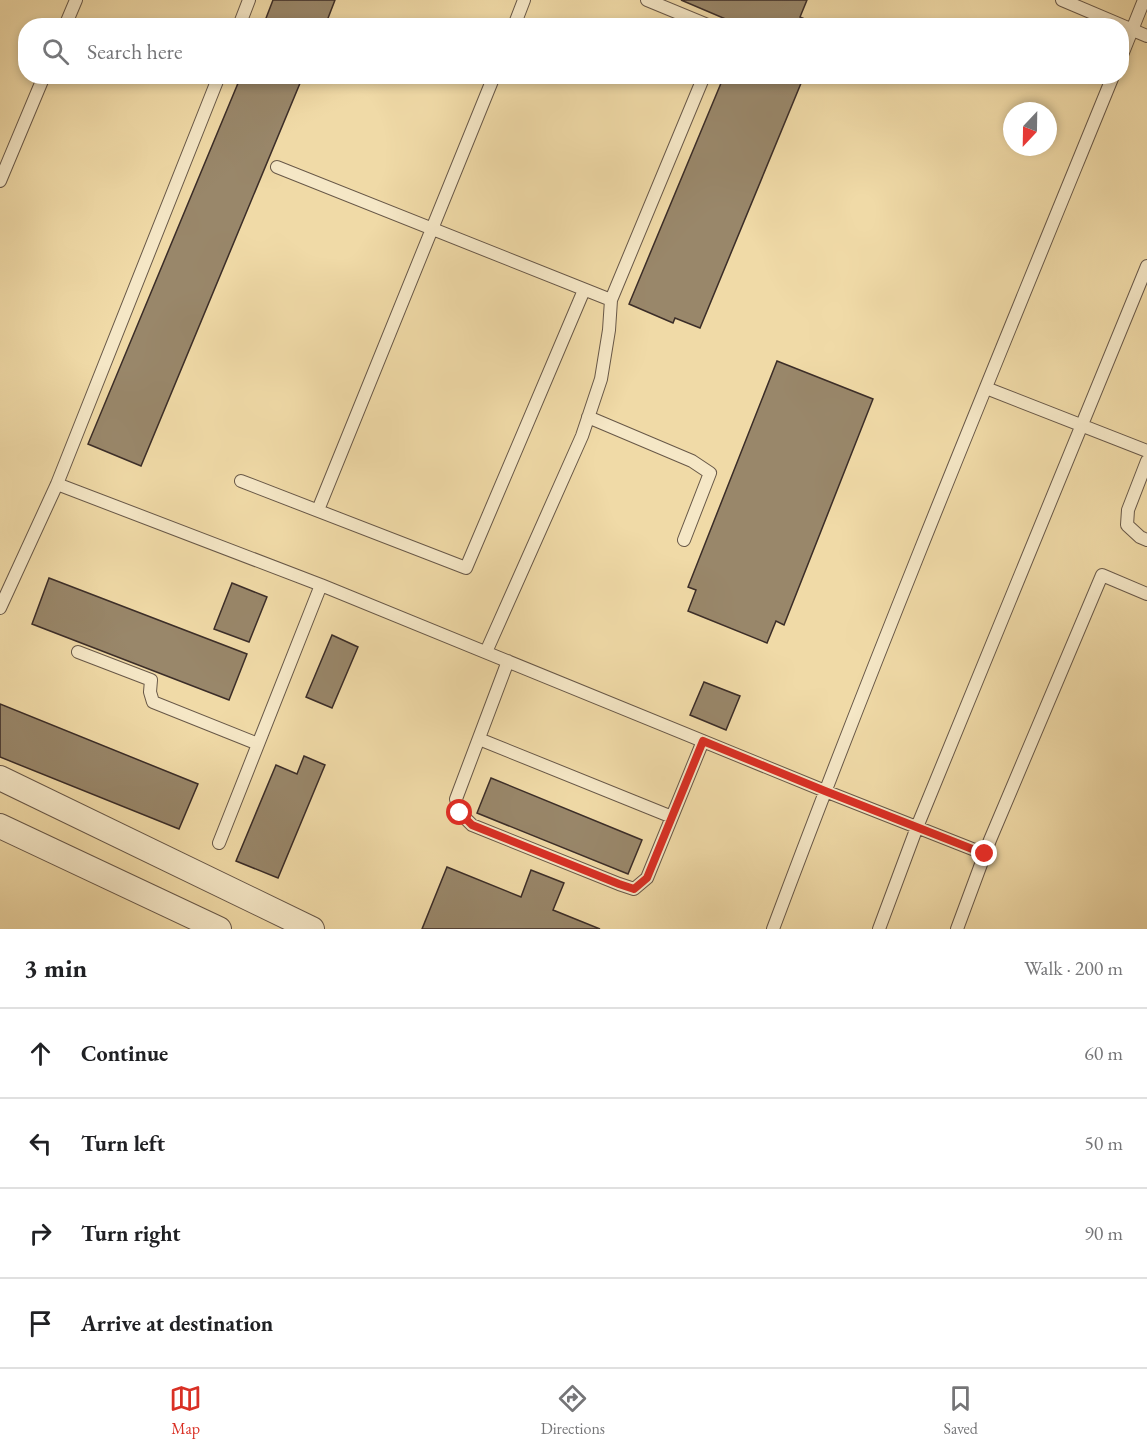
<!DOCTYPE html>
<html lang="en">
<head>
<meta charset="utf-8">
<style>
  :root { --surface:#fff; --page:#f2f2f2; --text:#202124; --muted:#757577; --line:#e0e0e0; --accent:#d93025 }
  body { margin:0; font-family:"EB Garamond",serif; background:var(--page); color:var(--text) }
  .compass { position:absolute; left:1003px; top:102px; width:54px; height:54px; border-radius:50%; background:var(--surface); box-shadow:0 3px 9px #0003; rotate:202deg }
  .stop { position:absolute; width:18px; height:18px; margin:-14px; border:4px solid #d93025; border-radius:50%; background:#fff }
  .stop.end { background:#d93025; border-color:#fff; box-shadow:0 2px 6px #0008 }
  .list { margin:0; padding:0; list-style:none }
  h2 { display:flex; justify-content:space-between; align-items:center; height:78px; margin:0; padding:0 24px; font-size:26px }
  h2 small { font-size:20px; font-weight:400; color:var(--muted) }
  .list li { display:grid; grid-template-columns:39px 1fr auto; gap:18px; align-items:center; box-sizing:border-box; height:90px; padding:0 24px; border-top:2px solid var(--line) }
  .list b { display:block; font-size:22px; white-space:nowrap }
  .list em { font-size:20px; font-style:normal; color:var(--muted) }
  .icon { flex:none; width:33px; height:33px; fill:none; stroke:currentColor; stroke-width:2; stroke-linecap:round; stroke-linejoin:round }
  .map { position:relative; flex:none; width:1147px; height:929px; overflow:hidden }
  .search { position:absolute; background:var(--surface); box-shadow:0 3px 9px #0003; left:18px; right:18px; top:18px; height:66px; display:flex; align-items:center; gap:15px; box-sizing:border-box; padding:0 21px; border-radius:24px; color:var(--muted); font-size:22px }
  .sheet { height:438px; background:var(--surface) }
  nav { display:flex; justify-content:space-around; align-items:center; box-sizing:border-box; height:84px; border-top:2px solid var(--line); background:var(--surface); font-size:16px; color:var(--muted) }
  nav a { display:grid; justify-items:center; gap:3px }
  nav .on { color:var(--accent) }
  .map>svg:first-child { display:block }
  .building { fill:#99876a; stroke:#3b2d28; stroke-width:1.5 }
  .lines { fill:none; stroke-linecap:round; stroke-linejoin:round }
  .service-casing { stroke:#685848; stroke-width:14 }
  .minor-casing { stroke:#685848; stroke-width:26 }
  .service { stroke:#f5e7c6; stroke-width:12 }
  .minor { stroke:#f5e7c6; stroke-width:24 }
  .route { stroke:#d93025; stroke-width:8 }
</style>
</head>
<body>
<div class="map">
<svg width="1147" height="929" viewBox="0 0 1147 929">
  <rect width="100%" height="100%" fill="#f0daa7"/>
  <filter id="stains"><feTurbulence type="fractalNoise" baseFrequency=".00333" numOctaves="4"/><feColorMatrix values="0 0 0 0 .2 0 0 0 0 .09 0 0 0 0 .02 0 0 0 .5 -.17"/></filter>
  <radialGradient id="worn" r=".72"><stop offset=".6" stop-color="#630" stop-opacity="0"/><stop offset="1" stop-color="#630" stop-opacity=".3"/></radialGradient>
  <path class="building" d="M273 0H335L325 26H263Z
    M681 0H807L800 17 821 26H742Z
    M241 76H303L141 466 88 444Z
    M724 76H804L700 328 675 318 673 323 629 304Z
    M777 361 873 399 784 625 776 621 767 643 688 611 696 590 688 587Z
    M49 578 247 654 229 700 32 624Z
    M232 583 267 597 249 642 214 629Z
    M332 635 358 647 332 708 306 697Z
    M704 682 740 696 726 730 690 715Z
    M0 704 198 784 179 829 0 757Z
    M304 756 325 765 278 878 236 861 276 765 297 774Z
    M491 778 642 840 628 874 477 813Z
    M447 867 521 897 531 870 564 883 553 910 600 929H422Z"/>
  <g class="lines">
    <defs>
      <path id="service" d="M647 0 710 26
        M1062 0 1147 36
        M65 26 76 0
        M239 26 249 0
        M514 26 524 0
        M1122 55 1144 0
        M277 167 611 300
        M0 181 44 76
        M986 388 1147 451
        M588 417 692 461 710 473 684 540
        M1147 461 1128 510 1127 525 1140 537 1147 540
        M241 481 466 568 584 290
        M57 484 321 585 825 791 985 854
        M318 510 494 76
        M0 608 57 484 219 76
        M78 652 151 680 150 692 153 702 258 744
        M486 652 582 436 601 379 609 330 611 300 704 76
        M508 661 456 799 460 813 472 825 619 884 634 889 647 878 703 741
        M479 739 672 817
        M219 843 321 585
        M773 929C880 643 997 360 1113 76
        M879 929 917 827 1147 266
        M957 929 990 840 1102 575 1147 594"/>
      <path id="minor" d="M0 778 312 929
        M0 826 219 929"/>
    </defs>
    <use href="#service" class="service-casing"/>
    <use href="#minor" class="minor-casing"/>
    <use href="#service" class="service"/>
    <use href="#minor" class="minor"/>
  </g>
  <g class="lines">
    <path class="route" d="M460 813 472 825 619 884 634 889 647 878 703 741 825 791 985 854"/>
  </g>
  <rect width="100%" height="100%" filter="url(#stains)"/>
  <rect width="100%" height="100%" fill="url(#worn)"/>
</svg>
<svg class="compass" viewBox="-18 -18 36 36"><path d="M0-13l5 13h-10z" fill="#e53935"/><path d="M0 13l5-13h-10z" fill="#757577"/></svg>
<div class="stop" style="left:460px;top:813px"></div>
<div class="stop end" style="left:985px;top:854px"></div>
<div class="search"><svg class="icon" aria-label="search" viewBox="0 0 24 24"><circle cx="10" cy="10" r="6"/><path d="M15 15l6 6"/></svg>Search here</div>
</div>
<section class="sheet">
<h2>3 min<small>Walk · 200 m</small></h2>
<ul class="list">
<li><svg class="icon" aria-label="ahead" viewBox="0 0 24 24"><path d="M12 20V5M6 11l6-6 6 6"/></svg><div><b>Continue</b></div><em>60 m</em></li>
<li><svg class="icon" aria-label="left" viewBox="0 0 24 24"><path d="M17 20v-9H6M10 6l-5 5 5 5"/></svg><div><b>Turn left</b></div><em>50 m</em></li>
<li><svg class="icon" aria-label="right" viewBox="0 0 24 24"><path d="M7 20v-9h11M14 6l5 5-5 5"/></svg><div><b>Turn right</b></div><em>90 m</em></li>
<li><svg class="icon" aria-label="arrive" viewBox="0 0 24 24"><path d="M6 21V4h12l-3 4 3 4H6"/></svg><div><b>Arrive at destination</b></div></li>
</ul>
</section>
<nav>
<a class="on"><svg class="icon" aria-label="map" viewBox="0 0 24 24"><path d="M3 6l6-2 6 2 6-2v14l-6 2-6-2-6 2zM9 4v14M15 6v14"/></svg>Map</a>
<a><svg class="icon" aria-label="directions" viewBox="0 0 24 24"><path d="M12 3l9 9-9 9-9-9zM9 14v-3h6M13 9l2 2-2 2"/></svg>Directions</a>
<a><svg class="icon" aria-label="saved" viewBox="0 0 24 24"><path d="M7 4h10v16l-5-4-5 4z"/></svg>Saved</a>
</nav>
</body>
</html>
